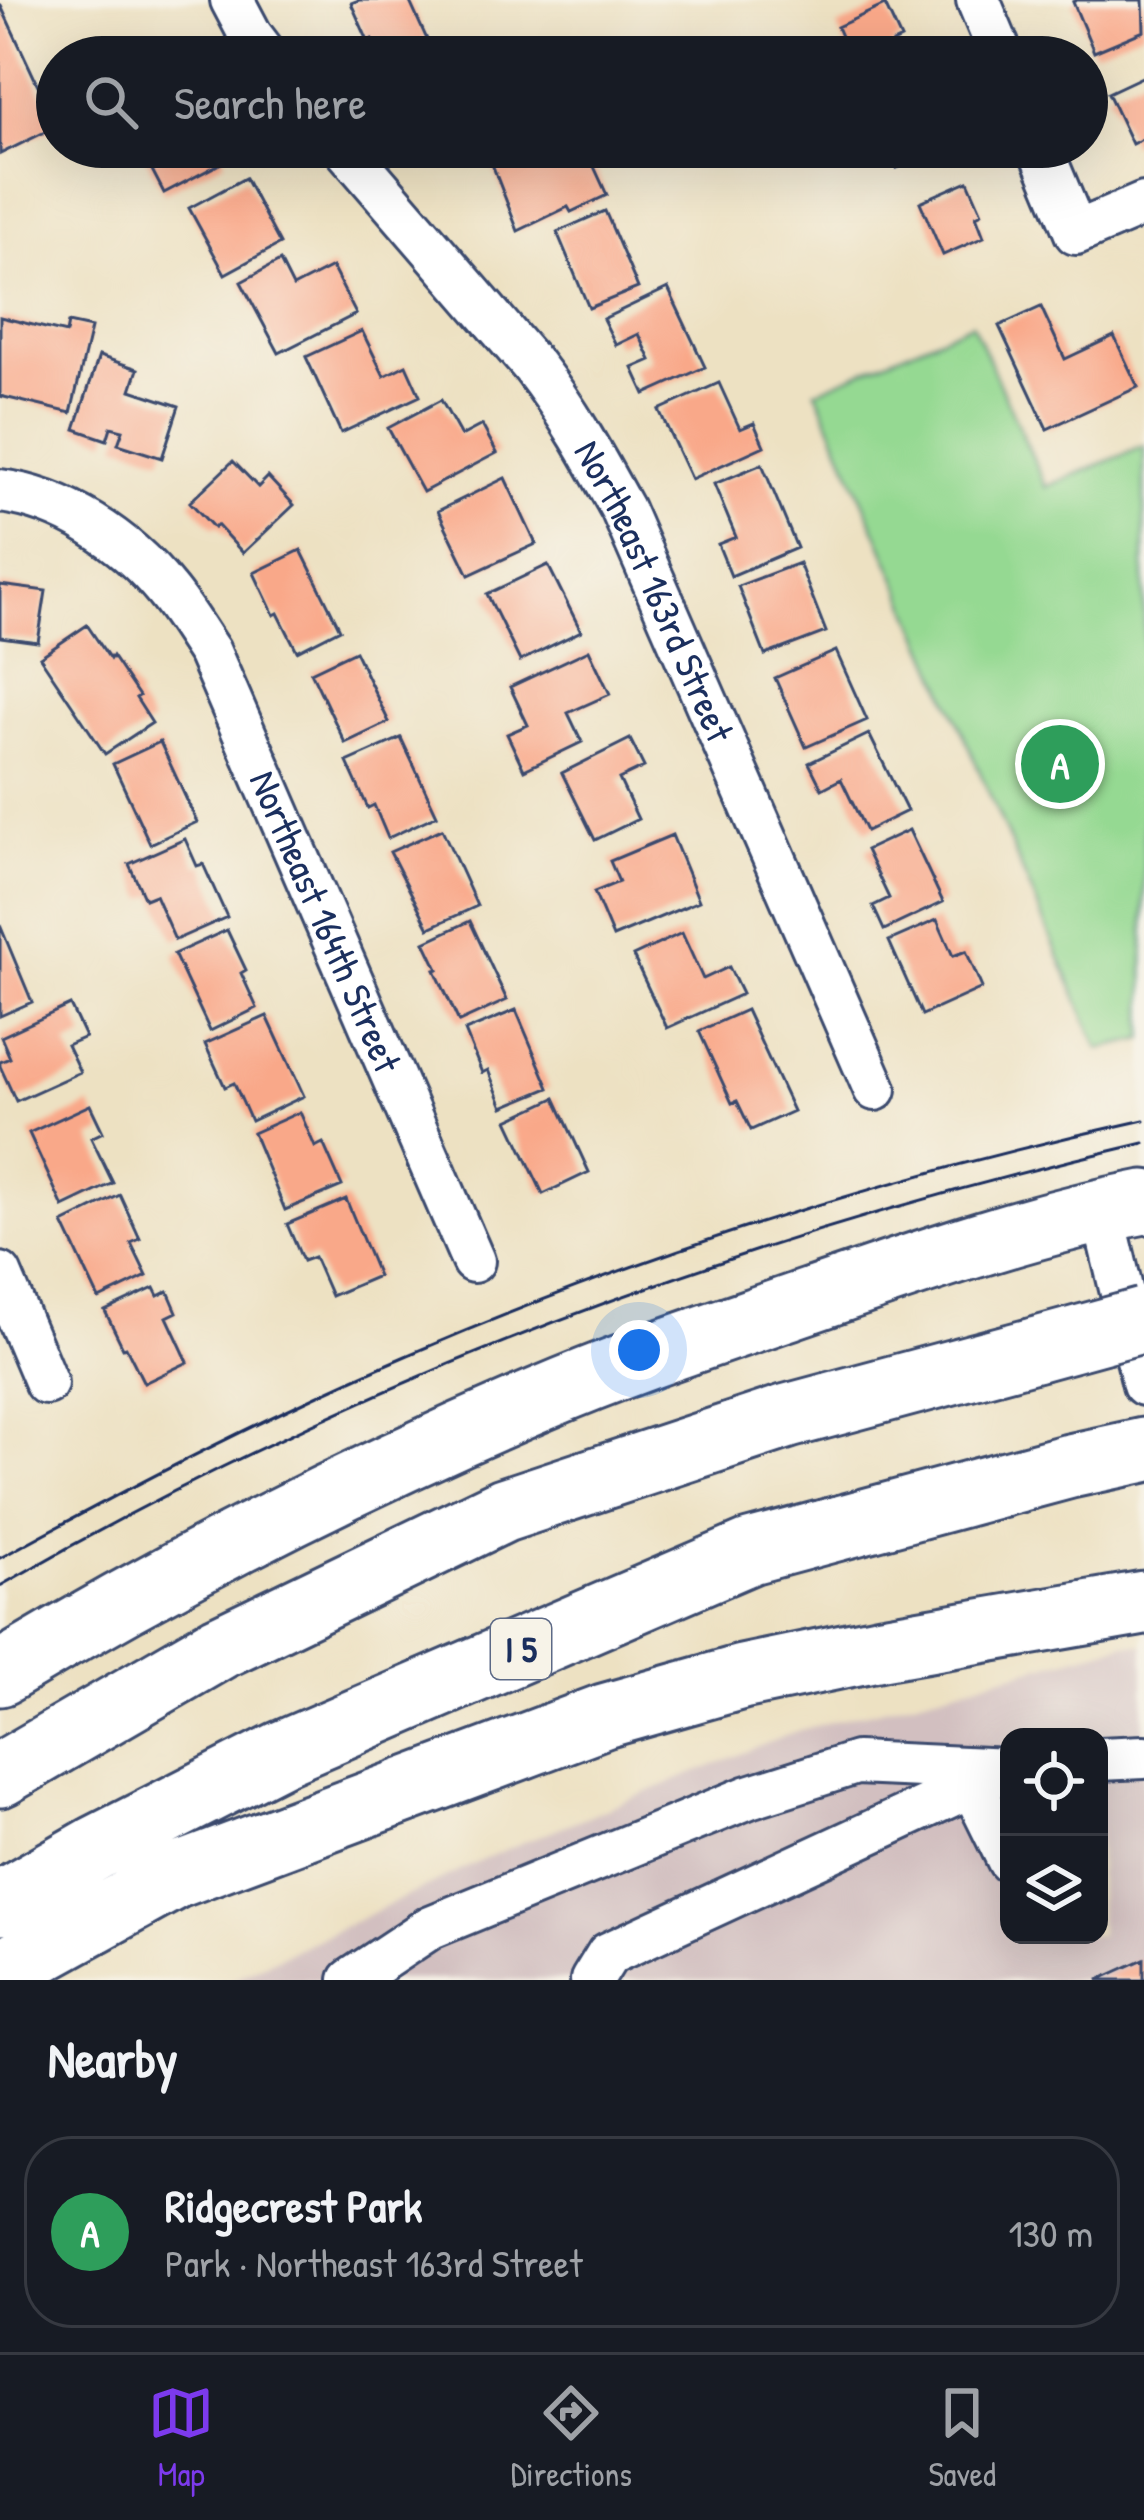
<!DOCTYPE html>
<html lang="en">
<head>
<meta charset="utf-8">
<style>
  :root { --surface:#171b24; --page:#242831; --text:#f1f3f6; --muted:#9ea1a6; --line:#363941; --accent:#7c3aed }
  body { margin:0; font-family:"Patrick Hand",sans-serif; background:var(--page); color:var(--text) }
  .controls { position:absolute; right:36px; bottom:36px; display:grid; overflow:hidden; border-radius:24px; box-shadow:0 12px 48px #0002 }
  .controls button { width:108px; height:108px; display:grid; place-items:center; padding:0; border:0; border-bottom:3px solid var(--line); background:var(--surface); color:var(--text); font:60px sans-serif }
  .you { position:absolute; left:639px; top:1350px; width:42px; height:42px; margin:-30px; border:9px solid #fff; border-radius:50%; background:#1a73e8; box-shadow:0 0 0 18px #1a73e833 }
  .badge { display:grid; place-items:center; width:78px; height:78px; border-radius:50%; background:var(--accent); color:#fff; font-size:39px; font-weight:700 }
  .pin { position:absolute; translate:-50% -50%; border:6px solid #fff; box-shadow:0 3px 12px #0006 }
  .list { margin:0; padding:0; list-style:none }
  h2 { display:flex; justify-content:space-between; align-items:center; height:156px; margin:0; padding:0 48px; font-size:51px }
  h2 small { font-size:39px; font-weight:400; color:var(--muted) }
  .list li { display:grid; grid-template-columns:78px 1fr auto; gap:36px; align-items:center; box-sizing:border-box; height:192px; margin:0 24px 24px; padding:0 24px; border:3px solid var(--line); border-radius:48px }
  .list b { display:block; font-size:45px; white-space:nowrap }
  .list p { margin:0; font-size:39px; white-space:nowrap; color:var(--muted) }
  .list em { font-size:39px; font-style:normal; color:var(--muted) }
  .icon { flex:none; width:66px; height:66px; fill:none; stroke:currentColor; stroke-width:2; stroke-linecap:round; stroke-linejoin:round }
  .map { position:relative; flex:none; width:1144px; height:1980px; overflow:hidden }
  .search { position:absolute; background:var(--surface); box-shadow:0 12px 48px #0002; left:36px; right:36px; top:36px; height:132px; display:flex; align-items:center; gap:30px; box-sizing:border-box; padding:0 42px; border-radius:66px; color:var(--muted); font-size:45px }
  .sheet { height:372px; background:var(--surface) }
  nav { display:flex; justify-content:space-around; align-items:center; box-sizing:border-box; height:168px; border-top:3px solid var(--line); background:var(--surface); font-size:33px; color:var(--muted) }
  nav a { display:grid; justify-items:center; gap:6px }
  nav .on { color:var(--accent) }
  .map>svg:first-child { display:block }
  .industrial { fill:#d2bfc0; fill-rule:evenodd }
  .green { fill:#95d992; stroke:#588478; stroke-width:3 }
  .building { fill:#f9a889 }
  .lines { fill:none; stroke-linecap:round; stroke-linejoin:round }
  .minor-casing { stroke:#3a4a6d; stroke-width:48 }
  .highway-casing { stroke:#3a4a6d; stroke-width:69 }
  .minor { stroke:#fff; stroke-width:42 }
  .highway { stroke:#fff; stroke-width:63 }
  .tram { stroke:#1b2f5e; stroke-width:3 }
  .highway-bridge-casing { stroke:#3a4a6d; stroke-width:69; stroke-linecap:butt }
  .highway-bridge { stroke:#fff; stroke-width:63 }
  .labels { text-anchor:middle; stroke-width:10; stroke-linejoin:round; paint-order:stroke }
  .shield { fill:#f7f3e8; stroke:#5d6a87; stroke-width:3 }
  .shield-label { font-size:36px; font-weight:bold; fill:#1b2f5e }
  .street-label { font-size:39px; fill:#1b2f5e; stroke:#f7f3e8 }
</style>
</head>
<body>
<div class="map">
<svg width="1144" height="1980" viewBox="0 0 1144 1980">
  <rect width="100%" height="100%" fill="#f7f3e8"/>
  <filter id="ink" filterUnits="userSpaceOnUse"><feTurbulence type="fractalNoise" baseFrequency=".00833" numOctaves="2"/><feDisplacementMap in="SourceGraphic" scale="24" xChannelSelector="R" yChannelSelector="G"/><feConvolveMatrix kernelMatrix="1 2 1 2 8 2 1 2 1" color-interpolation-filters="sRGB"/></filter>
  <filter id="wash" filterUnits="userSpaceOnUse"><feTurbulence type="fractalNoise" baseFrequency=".004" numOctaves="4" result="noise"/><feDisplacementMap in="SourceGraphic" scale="48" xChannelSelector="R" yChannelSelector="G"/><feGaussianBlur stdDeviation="2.7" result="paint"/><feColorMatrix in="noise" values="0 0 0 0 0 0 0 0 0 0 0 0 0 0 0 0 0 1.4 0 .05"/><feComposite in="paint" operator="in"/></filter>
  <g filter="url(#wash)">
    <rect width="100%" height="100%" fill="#ede1c2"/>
    <path class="industrial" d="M1124 1644 1144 1645V1980H231L497 1853 800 1730ZM1009 1737H1099V1935H1009Z"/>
    <path class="green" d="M972 323 1046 487 1144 446V1039L1099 1049 816 391Z"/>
    <g id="blocks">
      <path class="building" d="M359 0H409L435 57H380L372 39 368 41 351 3Z
        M1077 0H1143L1144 31 1094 52 1073 2Z
        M0 4 57 126 0 154Z
        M885 5 901 39 893 43 899 57H850L837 27Z
        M497 44 503 57H468Z
        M1144 76V138L1132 144 1108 93Z
        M140 147H218L225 161 164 193Z
        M446 147H476L452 158Z
        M528 147H585L607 195 571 212 568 207 518 231 492 164Z
        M889 147H948L897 168Z
        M245 178 280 244 225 274 189 208Z
        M968 181 982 213 976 216 984 237 943 255 920 202Z
        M605 211 638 288 589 308 557 232Z
        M280 261 293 287 332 267 356 314 279 353 241 282Z
        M668 288 705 367 645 394 633 368 651 360 639 334 616 345 603 319Z
        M1041 307 1065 359 1114 336 1138 387 1047 429 999 326Z
        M0 317 66 333 68 323 91 328 71 413 0 396Z
        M362 331 384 376 406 365 420 396 341 433 306 357Z
        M99 356 138 369 131 390 179 406 162 458 118 444 123 430 111 427 107 440 75 429Z
        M719 383 740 429 754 423 764 446 691 479 659 410Z
        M441 400 461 436 482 425 497 453 423 492 388 428Z
        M233 461 258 487 268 477 294 505 243 553 217 525 214 528 190 502Z
        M762 464 797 548 731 576 718 544 736 537 714 484Z
        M505 478 536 544 469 575 438 511Z
        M301 550 340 629 297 651 278 613 274 615 254 573Z
        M799 563 826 632 765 655 738 586Z
        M548 565 581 631 520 661 487 594Z
        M0 585 46 591 38 642 0 637Z
        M87 625 110 659 112 656 139 696 136 698 152 723 105 754 40 657Z
        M589 650 610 694 568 713 582 742 524 770 507 734 528 725 510 687Z
        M355 651 389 722 345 743 311 672Z
        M836 651 867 720 806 747 775 678Z
        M869 734 907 811 866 831 841 779 822 789 809 763Z
        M401 738 437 815 388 838 374 805 368 808 347 762Z
        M630 739 644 767 619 779 638 819 595 840 562 773Z
        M160 742 197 822 150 844 113 764Z
        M442 829 477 906 429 928 390 852Z
        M909 830 943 902 884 930 873 906 889 898 866 850Z
        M672 835 699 901 613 937 594 892 619 882 610 861Z
        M185 839 197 866 203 864 227 917 175 940 155 895 145 899 129 864Z
        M937 920 953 956 966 951 982 988 922 1015 889 941Z
        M470 921 507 1000 459 1022 435 970 438 969 425 942Z
        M0 925 32 1002 0 1016Z
        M227 930 246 970 241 973 257 1008 210 1031 174 954Z
        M682 933 703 979 729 967 742 994 667 1028 633 956Z
        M70 1005 85 1037 67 1045 80 1072 16 1101 0 1066V1062L10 1058 1 1037Z
        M516 1010 549 1088 503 1107 488 1070 482 1073 465 1031Z
        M746 1010 793 1111 751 1130 737 1101 732 1103 699 1031Z
        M267 1016 304 1096 251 1121 234 1083 225 1087 205 1044Z
        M555 1098 589 1172 543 1194 508 1120Z
        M90 1105 103 1132 91 1138 113 1183 63 1207 29 1133Z
        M300 1112 315 1147 323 1143 342 1186 285 1210 253 1133Z
        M120 1195 140 1239 131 1243 147 1276 99 1299 63 1223Z
        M346 1199 378 1276 331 1296 314 1257 303 1261 287 1224Z
        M154 1288 158 1296 168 1291 177 1312 167 1317 188 1362 144 1383 126 1347 123 1348 105 1311Z
        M1144 1959V1980H1098Z"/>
    </g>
  </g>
  <g filter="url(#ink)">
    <use href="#blocks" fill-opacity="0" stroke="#3a4a6d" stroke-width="3"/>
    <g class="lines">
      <defs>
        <g id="minor">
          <path d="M232 0 251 36 267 57"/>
          <path d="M978 0 1002 57"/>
          <path id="s1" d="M344 147 533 366C568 411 595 460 622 509L875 1089"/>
          <path d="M1040 147 1076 233 1144 204"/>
          <path id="s2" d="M0 491C64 499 126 540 166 590 182 609 195 631 209 652L473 1261"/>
          <path d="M1102 1210 1144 1384"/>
          <path d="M0 1274 46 1383"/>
          <path d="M1099 1759 1144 1757"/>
          <path d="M972 1786 1009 1861"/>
          <path d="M351 1980 431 1927 749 1797 856 1763 1009 1770"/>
          <path d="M592 1980 608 1954 999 1773"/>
        </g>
        <path id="highway" d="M0 1674C173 1570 355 1478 541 1399 625 1363 711 1335 797 1305 911 1266 1025 1225 1144 1202
          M0 1775 220 1647 504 1510 788 1416 1038 1349
          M0 1903 96 1848 280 1754 750 1552 1070 1466 1144 1450
          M0 1973 174 1877 604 1716 742 1677 882 1648 1144 1603"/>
      </defs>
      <use href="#minor" class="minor-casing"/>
      <use href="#highway" class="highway-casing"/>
      <use href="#minor" class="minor"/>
      <use href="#highway" class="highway"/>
      <path class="tram" d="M0 1558C133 1485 268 1415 408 1355 644 1253 892 1175 1144 1120
        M0 1586C356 1380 744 1235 1144 1143"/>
      <defs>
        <path id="highway-bridge" d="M1038 1349 1144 1320"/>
      </defs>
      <use href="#highway-bridge" class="highway-bridge-casing"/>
      <use href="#highway-bridge" class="highway-bridge"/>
    </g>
  </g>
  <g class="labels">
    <rect class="shield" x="491" y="1619" width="60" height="60" rx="9"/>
    <g class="shield-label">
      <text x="521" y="1662">I 5</text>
    </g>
    <g class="street-label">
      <text dy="14" stroke="none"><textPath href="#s1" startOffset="546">Northeast 163rd Street</textPath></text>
      <text dy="14" stroke="none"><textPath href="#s2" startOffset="567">Northeast 164th Street</textPath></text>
    </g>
  </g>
</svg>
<div class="controls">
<button><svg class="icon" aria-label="locate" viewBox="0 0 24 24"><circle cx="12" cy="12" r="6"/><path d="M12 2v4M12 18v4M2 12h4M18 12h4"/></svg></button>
<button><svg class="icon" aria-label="layers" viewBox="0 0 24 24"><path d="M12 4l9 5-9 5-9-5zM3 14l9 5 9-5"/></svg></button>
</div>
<div class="you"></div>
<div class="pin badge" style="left:1060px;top:764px;background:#2e9e5b">A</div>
<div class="search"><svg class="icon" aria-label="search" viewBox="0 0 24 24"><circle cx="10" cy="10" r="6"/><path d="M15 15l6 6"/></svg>Search here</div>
</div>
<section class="sheet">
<h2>Nearby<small></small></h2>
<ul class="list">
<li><span class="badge" style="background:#2e9e5b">A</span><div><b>Ridgecrest Park</b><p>Park · Northeast 163rd Street</p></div><em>130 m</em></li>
</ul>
</section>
<nav>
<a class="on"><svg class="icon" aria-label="map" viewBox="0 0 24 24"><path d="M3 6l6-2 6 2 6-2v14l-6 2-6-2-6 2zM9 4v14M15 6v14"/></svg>Map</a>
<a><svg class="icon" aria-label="directions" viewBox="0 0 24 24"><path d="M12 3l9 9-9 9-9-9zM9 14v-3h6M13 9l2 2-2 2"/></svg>Directions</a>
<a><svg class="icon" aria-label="saved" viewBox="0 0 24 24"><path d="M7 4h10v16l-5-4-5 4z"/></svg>Saved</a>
</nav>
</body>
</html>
